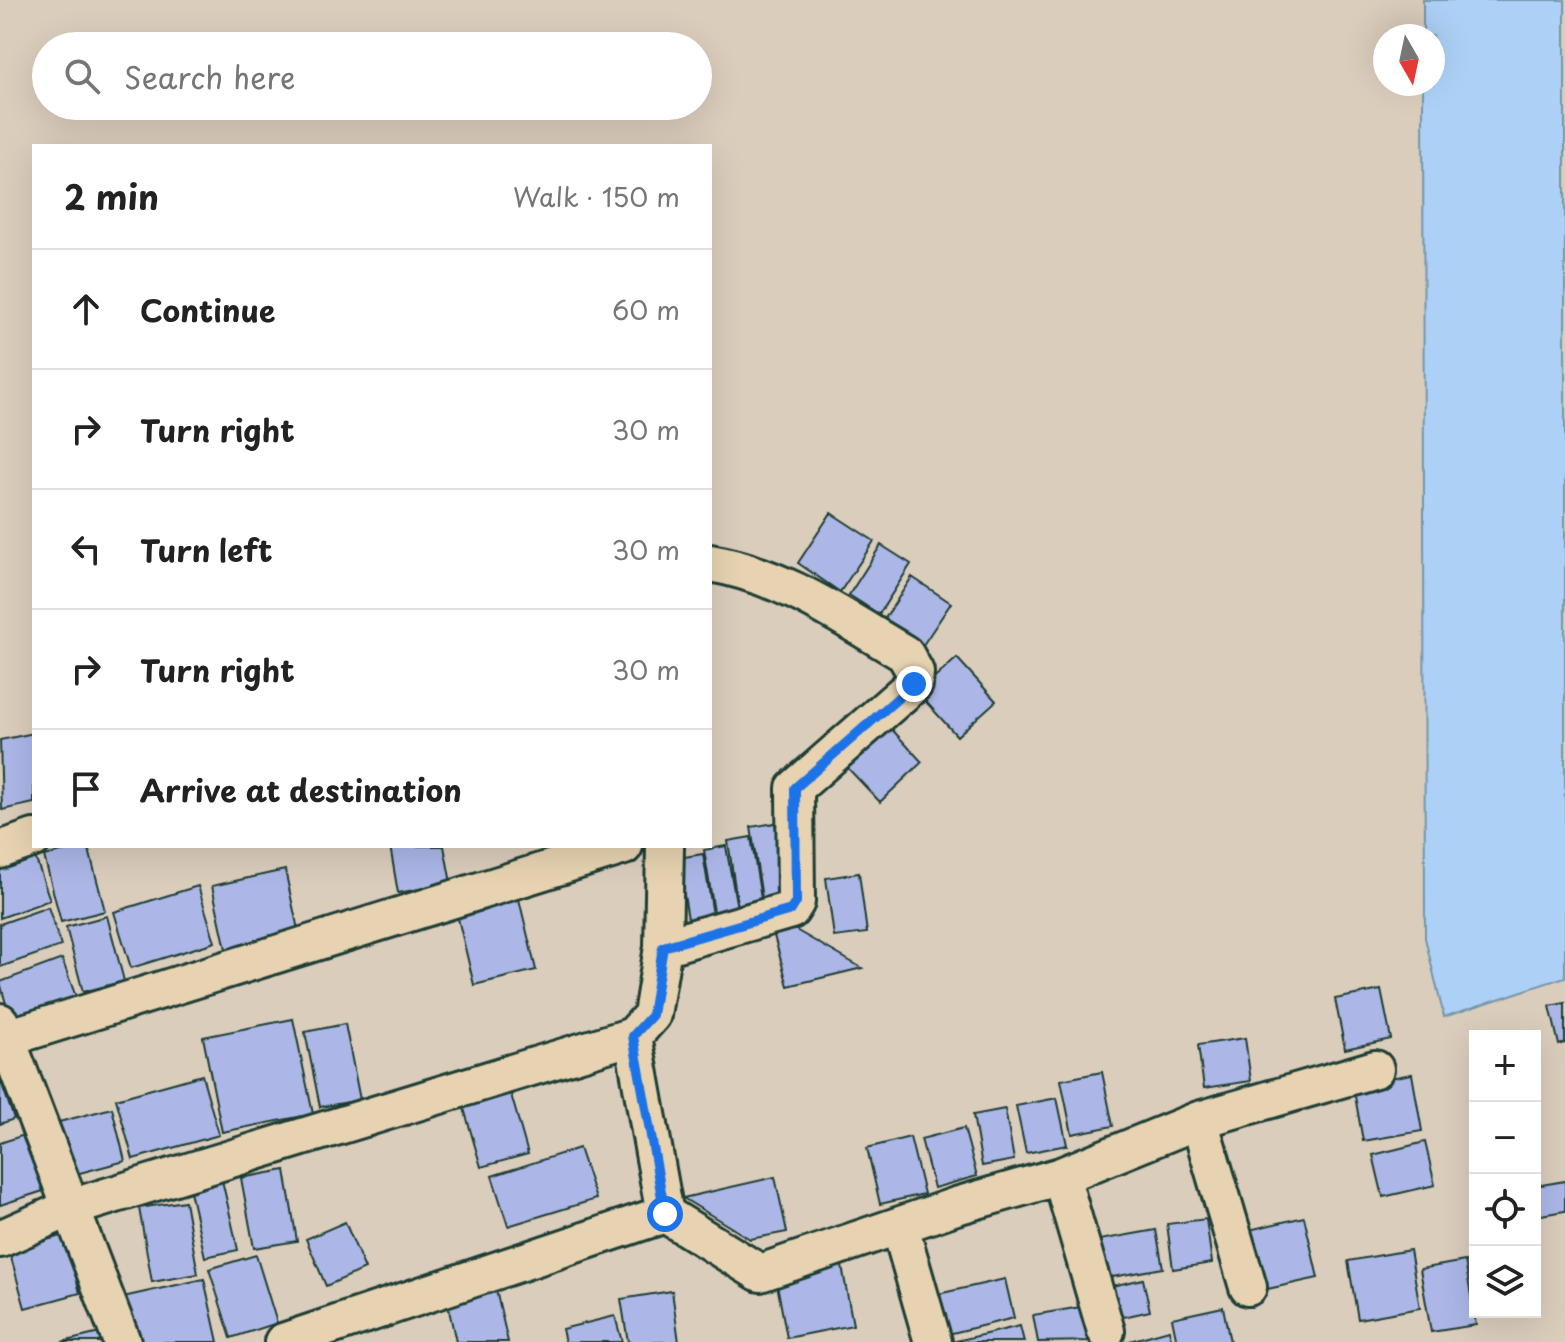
<!DOCTYPE html>
<html lang="en">
<head>
<meta charset="utf-8">
<style>
  :root { --surface:#fff; --page:#f2f2f2; --text:#222; --muted:#767676; --line:#e0e0e0 }
  body { margin:0; font-family:"Playpen Sans",sans-serif; background:var(--page); color:var(--text) }
  .controls { position:absolute; right:24px; bottom:24px; display:grid; overflow:hidden; border-radius:0px; box-shadow:0 8px 32px #0002 }
  .controls button { width:72px; height:72px; display:grid; place-items:center; padding:0; border:0; border-bottom:2px solid var(--line); background:var(--surface); color:var(--text); font:40px sans-serif }
  .compass { position:absolute; left:1373px; top:24px; width:72px; height:72px; border-radius:50%; background:var(--surface); box-shadow:0 8px 32px #0002; rotate:171deg }
  .stop { position:absolute; width:24px; height:24px; margin:-18px; border:6px solid #1a73e8; border-radius:50%; background:#fff }
  .stop.end { background:#1a73e8; border-color:#fff; box-shadow:0 2px 8px #0008 }
  .list { margin:0; padding:0; list-style:none }
  h2 { display:flex; justify-content:space-between; align-items:center; height:104px; margin:0; padding:0 32px; font-size:34px }
  h2 small { font-size:26px; font-weight:400; color:var(--muted) }
  .list li { display:grid; grid-template-columns:52px 1fr auto; gap:24px; align-items:center; box-sizing:border-box; height:120px; padding:0 32px; border-top:2px solid var(--line) }
  .list b { display:block; font-size:30px; white-space:nowrap }
  .list em { font-size:26px; font-style:normal; color:var(--muted) }
  .icon { flex:none; width:44px; height:44px; fill:none; stroke:currentColor; stroke-width:2; stroke-linecap:round; stroke-linejoin:round }
  .map { position:relative; flex:none; width:1565px; height:1342px; overflow:hidden }
  .search { position:absolute; background:var(--surface); box-shadow:0 8px 32px #0002; left:32px; top:32px; width:680px; height:88px; display:flex; align-items:center; gap:20px; box-sizing:border-box; padding:0 28px; border-radius:44px; color:var(--muted); font-size:30px }
  .panel { position:absolute; background:var(--surface); box-shadow:0 8px 32px #0002; left:32px; top:144px; width:680px; height:704px; border-radius:0px }
  .map>svg:first-child { display:block }
  .water { fill:#add1f6; stroke:#7496a8; stroke-width:2 }
  .building { fill:#acb7e8; stroke:#1f3d34; stroke-width:2 }
  .lines { fill:none; stroke-linecap:round; stroke-linejoin:round }
  .minor-casing { stroke:#1f3d34; stroke-width:42 }
  .minor { stroke:#e7d3b1; stroke-width:36 }
  .route { stroke:#1a73e8; stroke-width:10 }
</style>
</head>
<body>
<div class="map">
<svg width="1565" height="1342" viewBox="0 0 1565 1342">
  <rect width="100%" height="100%" fill="#dbcdbc"/>
  <filter id="ink" filterUnits="userSpaceOnUse"><feTurbulence type="fractalNoise" baseFrequency=".0125" numOctaves="2"/><feDisplacementMap in="SourceGraphic" scale="16" xChannelSelector="R" yChannelSelector="G"/><feConvolveMatrix kernelMatrix="1 2 1 2 8 2 1 2 1" color-interpolation-filters="sRGB"/></filter>
  <g filter="url(#ink)">
    <path class="water" d="M1423 0H1565V977L1444 1017 1425 938 1423 84H1433V36H1423Z"/>
    <path class="building" d="M831 513 874 541 840 592 798 563Z
      M881 545 911 564 879 614 849 595Z
      M912 577 951 603 923 645 884 620Z
      M957 658 996 701 957 736 918 693Z
      M886 723 922 762 880 802 843 763Z
      M34 733V803L2 810 0 740Z
      M775 823 787 894 762 898 751 827Z
      M751 837 762 905 738 908 728 841Z
      M88 846 105 911 61 922 44 856Z
      M390 846H444L451 883 398 893Z
      M726 846 738 914 715 918 704 850Z
      M32 848 50 900 0 918V859Z
      M703 854 714 921 689 925 678 858Z
      M285 870 299 934 226 949 212 886Z
      M859 873 867 933 834 937 826 878Z
      M198 886 215 942 131 968 114 912Z
      M518 895 536 970 474 985 456 910Z
      M48 907 61 946 0 967V924Z
      M107 916 124 981 83 992 66 927Z
      M794 929 862 968 788 986 773 932Z
      M62 959 76 997 11 1022 0 982Z
      M1381 990 1391 1039 1345 1049 1335 999Z
      M1565 1003V1043L1559 1045 1550 1006Z
      M293 1019 313 1114 222 1132 203 1037Z
      M345 1024 360 1100 320 1107 305 1032Z
      M1245 1038 1251 1081 1204 1088 1198 1045Z
      M1102 1072 1113 1126 1072 1134 1061 1080Z
      M1412 1074 1422 1131 1363 1141 1353 1085Z
      M202 1075 219 1135 133 1159 116 1099Z
      M0 1079 14 1119 0 1124Z
      M510 1091 528 1154 481 1167 463 1105Z
      M1057 1098 1067 1145 1026 1153 1016 1106Z
      M112 1108 125 1161 72 1175 59 1122Z
      M1005 1109 1014 1160 982 1166 973 1115Z
      M964 1128 977 1176 934 1188 921 1139Z
      M24 1135 43 1191 0 1205V1143Z
      M910 1137 924 1194 880 1204 867 1148Z
      M1425 1142 1435 1185 1383 1197 1373 1155Z
      M579 1148 596 1199 508 1226 492 1176Z
      M285 1170 297 1241 254 1248 241 1178Z
      M775 1177 787 1232 750 1239 683 1198Z
      M222 1180 238 1250 205 1257 189 1187Z
      M1565 1181V1211L1535 1216V1186Z
      M185 1201 198 1274 152 1282 139 1208Z
      M1304 1217 1318 1278 1263 1290 1249 1230Z
      M1206 1219 1212 1263 1173 1269 1167 1224Z
      M345 1222 365 1269 326 1286 306 1239Z
      M1156 1230 1163 1268 1101 1279 1094 1241Z
      M65 1235 80 1293 25 1308 9 1250Z
      M1410 1250 1420 1308 1358 1319 1348 1261Z
      M256 1255 277 1323 231 1338 209 1269Z
      M1465 1261 1476 1325 1431 1332 1420 1269Z
      M842 1266 853 1325 787 1338 776 1279Z
      M204 1279 218 1342H133L123 1297Z
      M1005 1279 1014 1318 948 1334 938 1294Z
      M1143 1279 1150 1311 1119 1318 1112 1286Z
      M496 1290 508 1342H456L447 1301Z
      M672 1291 679 1342H628L621 1299Z
      M1087 1306 1094 1341 1038 1342 1033 1315Z
      M1223 1307 1230 1342H1177L1172 1318Z
      M615 1316 622 1342H565L562 1329Z
      M1020 1326 1024 1342H952Z
      M1169 1330 1172 1342H1126Z
      M104 1332 106 1342H62Z"/>
    <g class="lines">
      <defs>
        <path id="minor" d="M665 846 663 947 652 1015 633 1036 665 1214
          M0 850 34 838
          M663 947 791 910 796 902 795 788 914 684 915 672 905 654C842 617 783 575 710 563
          M0 1022 122 1342
          M7 1038 624 846
          M1199 1120 1248 1287
          M1061 1176 1106 1331
          M900 1227 933 1342
          M0 1239 70 1208 633 1036
          M283 1342 665 1214 760 1273 956 1206 1061 1176 1199 1120 1375 1069"/>
      </defs>
      <use href="#minor" class="minor-casing"/>
      <use href="#minor" class="minor"/>
    </g>
  </g>
  <g class="lines" filter="url(#ink)">
    <path class="route" d="M665 1214 633 1036 652 1015 663 947 791 910 796 902 795 788 914 684"/>
  </g>
</svg>
<div class="controls">
<button>+</button>
<button>−</button>
<button><svg class="icon" aria-label="locate" viewBox="0 0 24 24"><circle cx="12" cy="12" r="6"/><path d="M12 2v4M12 18v4M2 12h4M18 12h4"/></svg></button>
<button><svg class="icon" aria-label="layers" viewBox="0 0 24 24"><path d="M12 4l9 5-9 5-9-5zM3 14l9 5 9-5"/></svg></button>
</div>
<svg class="compass" viewBox="-18 -18 36 36"><path d="M0-13l5 13h-10z" fill="#e53935"/><path d="M0 13l5-13h-10z" fill="#767676"/></svg>
<div class="stop" style="left:665px;top:1214px"></div>
<div class="stop end" style="left:914px;top:684px"></div>
<div class="search"><svg class="icon" aria-label="search" viewBox="0 0 24 24"><circle cx="10" cy="10" r="6"/><path d="M15 15l6 6"/></svg>Search here</div>
<section class="panel">
<h2>2 min<small>Walk · 150 m</small></h2>
<ul class="list">
<li><svg class="icon" aria-label="ahead" viewBox="0 0 24 24"><path d="M12 20V5M6 11l6-6 6 6"/></svg><div><b>Continue</b></div><em>60 m</em></li>
<li><svg class="icon" aria-label="right" viewBox="0 0 24 24"><path d="M7 20v-9h11M14 6l5 5-5 5"/></svg><div><b>Turn right</b></div><em>30 m</em></li>
<li><svg class="icon" aria-label="left" viewBox="0 0 24 24"><path d="M17 20v-9H6M10 6l-5 5 5 5"/></svg><div><b>Turn left</b></div><em>30 m</em></li>
<li><svg class="icon" aria-label="right" viewBox="0 0 24 24"><path d="M7 20v-9h11M14 6l5 5-5 5"/></svg><div><b>Turn right</b></div><em>30 m</em></li>
<li><svg class="icon" aria-label="arrive" viewBox="0 0 24 24"><path d="M6 21V4h12l-3 4 3 4H6"/></svg><div><b>Arrive at destination</b></div></li>
</ul>
</section>
</div>
</body>
</html>
